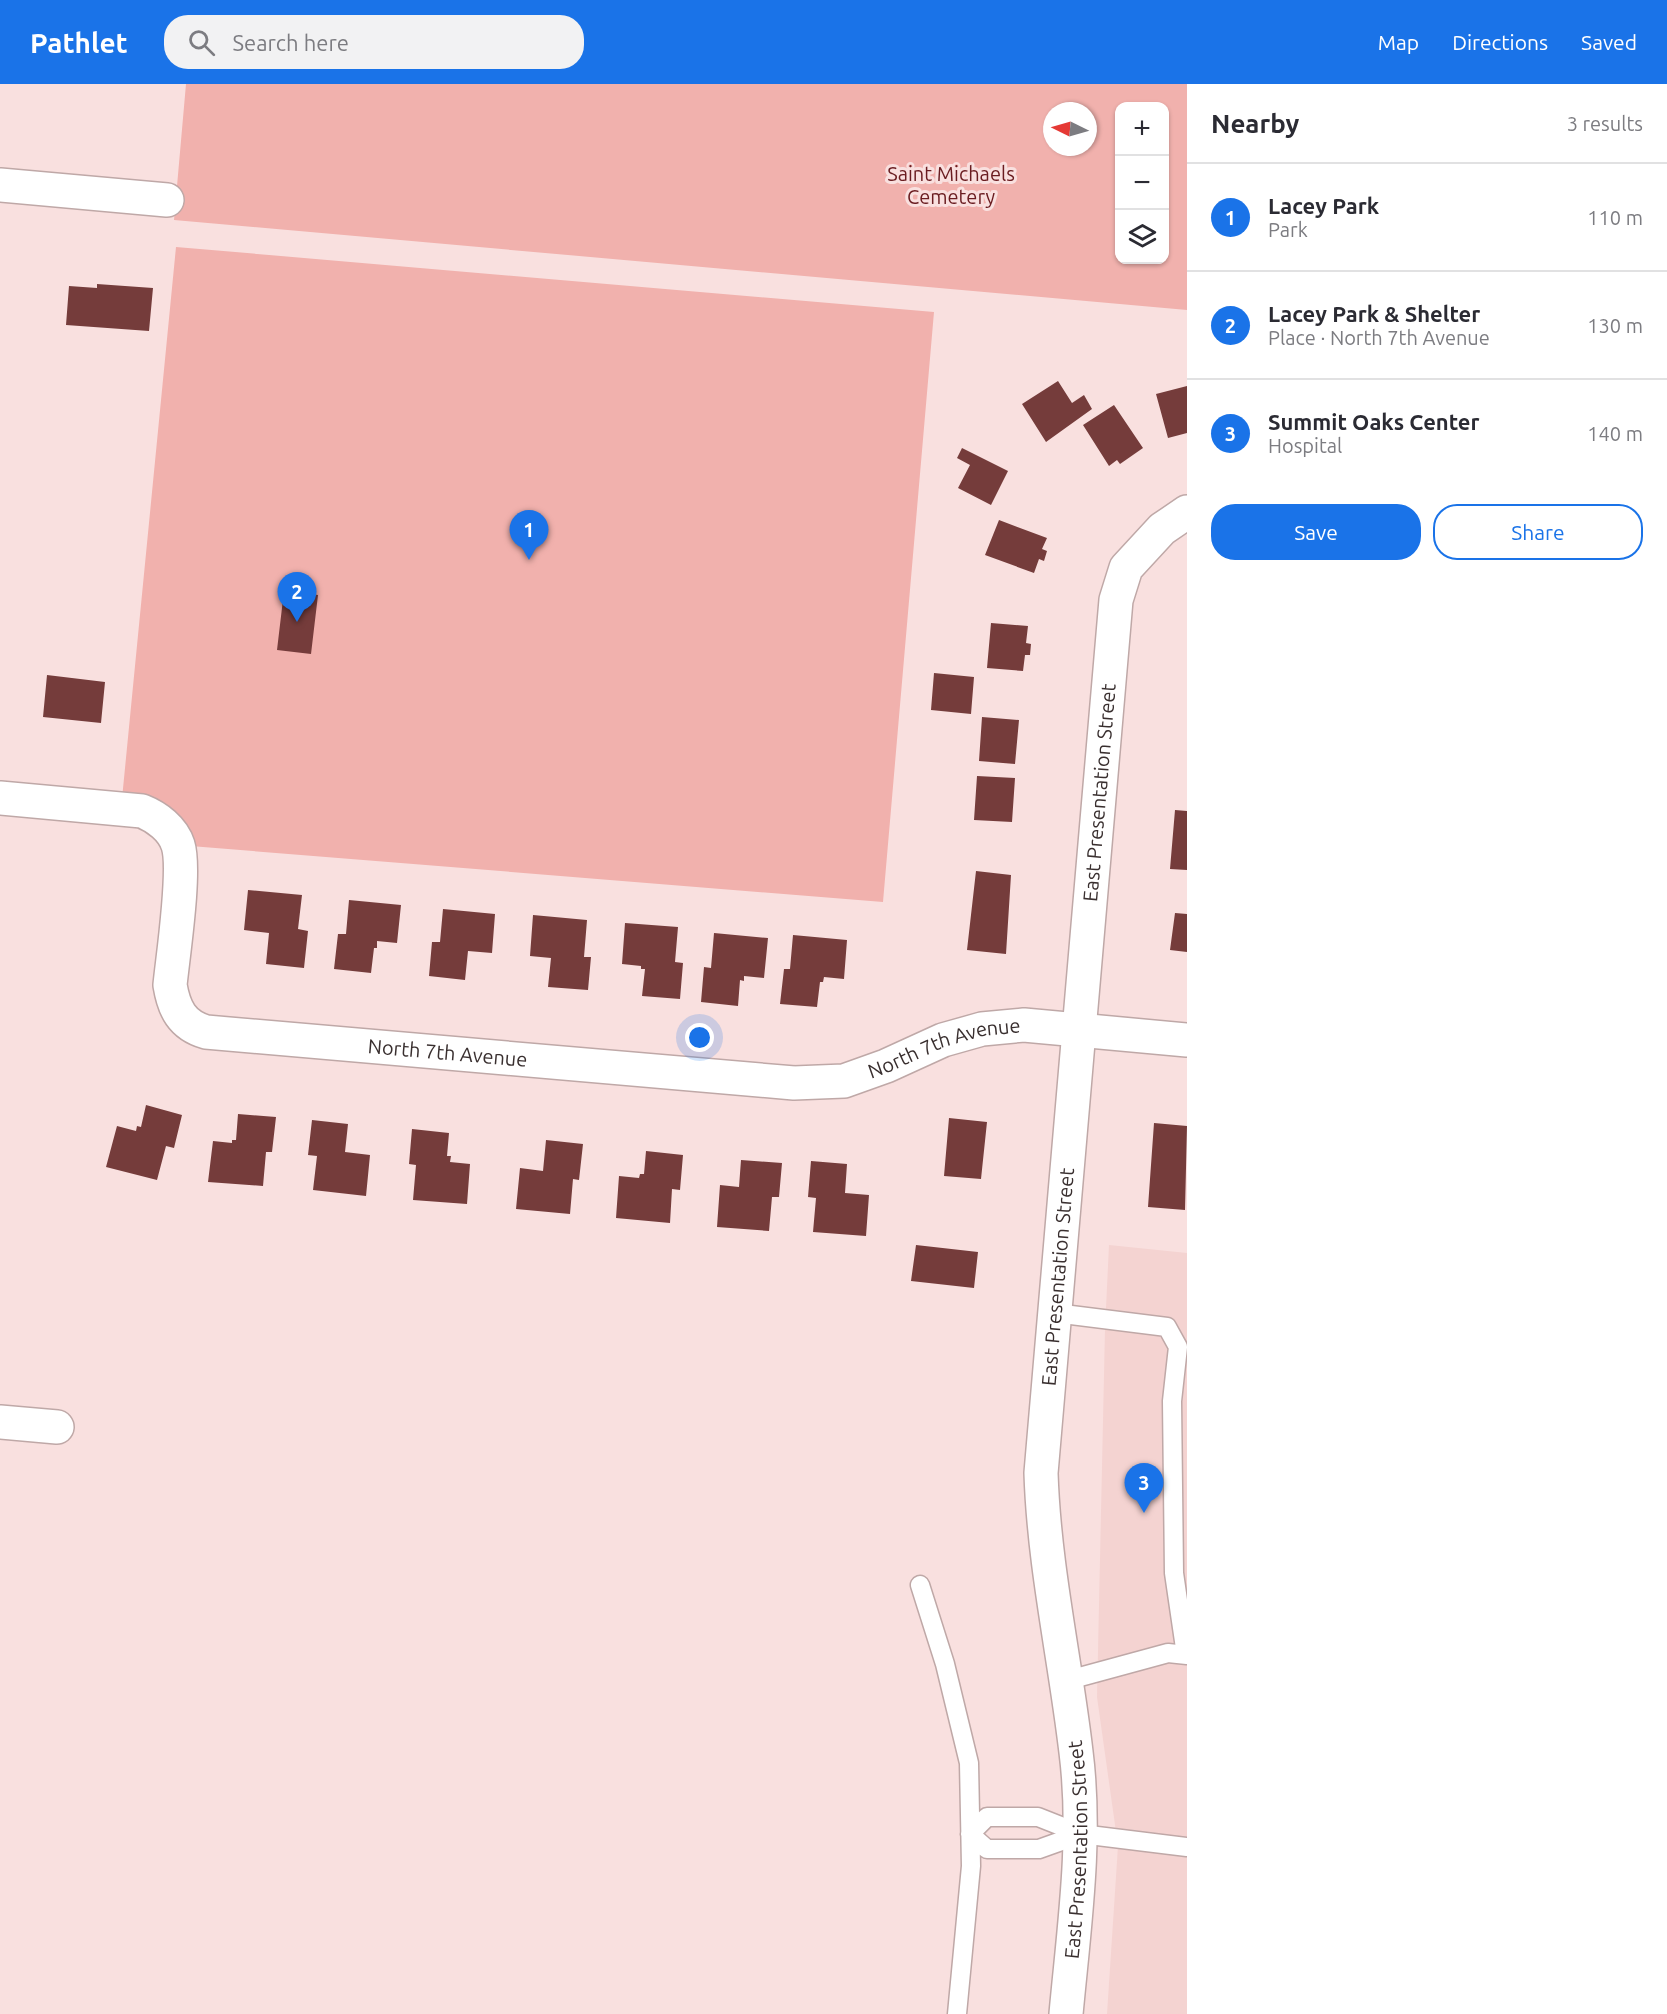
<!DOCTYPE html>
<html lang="en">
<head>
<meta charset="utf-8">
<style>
  :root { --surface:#fff; --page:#f2f2f3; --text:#2b2b33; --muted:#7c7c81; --line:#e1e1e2; --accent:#1a73e8 }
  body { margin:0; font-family:Ubuntu,sans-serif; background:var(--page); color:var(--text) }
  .controls { position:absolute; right:18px; top:18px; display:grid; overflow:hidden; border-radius:12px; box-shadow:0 2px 4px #0004 }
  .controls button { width:54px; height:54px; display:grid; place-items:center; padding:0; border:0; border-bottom:2px solid var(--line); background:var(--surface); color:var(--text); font:30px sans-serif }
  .compass { position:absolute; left:1043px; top:18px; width:54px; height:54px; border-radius:50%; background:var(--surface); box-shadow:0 2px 4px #0004; rotate:275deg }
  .you { position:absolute; left:700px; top:954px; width:21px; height:21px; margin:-15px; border:4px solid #fff; border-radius:50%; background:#1a73e8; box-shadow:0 0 0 9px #1a73e833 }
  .badge { display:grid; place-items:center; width:39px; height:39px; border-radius:50%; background:var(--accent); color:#fff; font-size:20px; font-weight:700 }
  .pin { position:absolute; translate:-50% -50px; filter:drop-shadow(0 2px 3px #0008) }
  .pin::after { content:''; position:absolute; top:32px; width:21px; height:18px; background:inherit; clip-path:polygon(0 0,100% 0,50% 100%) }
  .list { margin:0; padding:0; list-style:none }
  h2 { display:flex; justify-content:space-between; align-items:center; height:78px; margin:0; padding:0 24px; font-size:26px }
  h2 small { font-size:20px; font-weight:400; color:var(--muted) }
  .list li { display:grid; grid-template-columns:39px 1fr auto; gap:18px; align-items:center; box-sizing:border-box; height:108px; padding:0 24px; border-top:2px solid var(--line) }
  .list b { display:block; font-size:22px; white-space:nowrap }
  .list p { margin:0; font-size:20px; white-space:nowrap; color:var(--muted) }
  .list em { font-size:20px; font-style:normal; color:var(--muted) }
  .actions { display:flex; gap:12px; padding:18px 24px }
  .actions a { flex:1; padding:14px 0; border:2px solid var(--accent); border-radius:24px; text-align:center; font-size:21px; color:var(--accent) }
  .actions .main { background:var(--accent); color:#fff }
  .icon { flex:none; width:33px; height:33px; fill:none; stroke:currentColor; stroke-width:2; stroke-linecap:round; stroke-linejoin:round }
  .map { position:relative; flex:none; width:1187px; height:1930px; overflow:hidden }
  header { display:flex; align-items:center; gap:36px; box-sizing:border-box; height:84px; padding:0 30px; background:var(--accent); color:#fff }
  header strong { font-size:28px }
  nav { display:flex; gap:33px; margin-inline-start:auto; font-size:21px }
  .search { width:420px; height:54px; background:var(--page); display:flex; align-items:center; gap:15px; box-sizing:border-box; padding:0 21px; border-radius:24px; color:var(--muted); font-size:22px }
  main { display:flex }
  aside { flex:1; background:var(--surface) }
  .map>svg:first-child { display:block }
  .built { fill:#f4d3d1 }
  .green { fill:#f1b1ad; fill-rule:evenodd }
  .building { fill:#753c3b }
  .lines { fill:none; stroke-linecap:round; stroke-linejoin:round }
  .lane-casing { stroke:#bfa8a7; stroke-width:21 }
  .street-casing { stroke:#bfa8a7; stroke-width:36 }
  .lane { stroke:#fff; stroke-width:18 }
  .street { stroke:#fff; stroke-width:33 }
  .labels { text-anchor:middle; stroke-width:6; stroke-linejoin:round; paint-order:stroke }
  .park-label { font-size:20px; fill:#6a1c20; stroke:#f9e0df }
  .street-label { font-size:20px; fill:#392f2f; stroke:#f9e0df }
</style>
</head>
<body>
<header>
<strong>Pathlet</strong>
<div class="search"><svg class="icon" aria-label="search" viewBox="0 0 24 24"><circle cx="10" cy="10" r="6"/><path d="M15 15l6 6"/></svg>Search here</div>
<nav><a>Map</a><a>Directions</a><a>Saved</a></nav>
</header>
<main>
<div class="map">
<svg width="1187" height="1930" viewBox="0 0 1187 1930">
  <rect width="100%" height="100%" fill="#f9e0df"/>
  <path class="built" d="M1109 1161 1187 1169V1930H1107L1118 1762 1097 1613 1105 1245Z"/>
  <path class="green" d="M186 0H1187V226L174 136ZM1120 22H1164V176H1120ZM1052 27H1088V63H1052Z
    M176 163 934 228 883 818 178 761 121 725Z"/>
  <path class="building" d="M97 200 153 204 149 247 66 241 69 202 97 204Z
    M1058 297 1072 319 1084 311 1092 325 1046 358 1022 320Z
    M1187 302V349L1168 354 1156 310Z
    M1114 321 1143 364 1120 380 1117 376 1109 382 1083 341Z
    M962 364 1008 387 991 421 958 404 970 381 957 374Z
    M999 436 1047 454 1042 465 1047 467 1044 477 1039 475 1034 489 985 471Z
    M284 507 318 511 311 570 277 566Z
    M991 539 1028 542 1026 559 1031 560 1030 571H1025L1023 587 987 584Z
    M934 589 974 593 971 630 931 626Z
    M47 591 105 598 101 639 43 633Z
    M982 633 1019 636 1015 680 979 677Z
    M977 692 1015 694 1012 738 974 736Z
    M1175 726 1187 727V786L1170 785Z
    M976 787 1011 791 1006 870 967 866Z
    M248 806 302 811 298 845 308 847 304 884 266 880 269 849 244 846Z
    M349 816 401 821 397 859 377 857V864H374L371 889 334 885 338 850H346Z
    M443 825 495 830 492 869 468 867 465 896 429 892 432 858H440Z
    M1175 829 1187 830V868L1170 866Z
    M533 831 587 836 584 873H591L588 906 548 903 551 874 530 872Z
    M625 839 678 843 675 878 683 879 680 915 642 912 645 885H641V882L622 880Z
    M714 849 768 854 764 894 744 892V897L740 896 738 922 701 918 704 883 711 884Z
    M793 851 847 856 844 895 824 893 823 898H820L817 923 780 920 784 885H790Z
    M146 1021 182 1031 174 1064 166 1062 157 1096 106 1083 117 1042 136 1047 137 1042 141 1043Z
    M238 1030 276 1033 272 1068H266L263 1102 208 1098 213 1057 232 1059V1056H236Z
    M949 1034 987 1038 981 1095 944 1092Z
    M312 1036 348 1040 345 1068 370 1071 366 1112 313 1106 317 1072 308 1071Z
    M1154 1039 1187 1042 1185 1126 1148 1123Z
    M412 1045 449 1049 447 1072H451L450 1078 470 1080 467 1120 413 1116 416 1081 409 1080Z
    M546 1056 583 1060 579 1096 573 1095 570 1130 516 1125 520 1084 543 1087Z
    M646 1067 683 1071 680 1106 672 1105 670 1139 616 1134 619 1092 639 1094 640 1090H644Z
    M741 1076 782 1079 779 1113H772L769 1147 717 1143 720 1101 739 1103Z
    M811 1077 847 1080 845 1109 869 1111 866 1152 813 1148 816 1114 808 1113Z
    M916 1161 978 1168 974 1204 911 1197Z"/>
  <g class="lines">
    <defs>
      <path id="lane" d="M1055 1229 1167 1243 1178 1263 1172 1317 1174 1489 1186 1571
        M920 1501 945 1580 969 1679 971 1782 957 1930
        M1065 1597 1168 1569 1187 1571
        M1081 1750 1039 1765H987L970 1750 987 1733H1038L1081 1750 1187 1763"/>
      <g id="street">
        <path d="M0 101 167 116"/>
        <path id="s1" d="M0 714 142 727C157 733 173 745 178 761 186 786 173 871 170 901 174 925 182 941 206 948L794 999 844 997 886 982 943 956 982 945 1024 941 1187 956"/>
        <path d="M0 1338 57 1343"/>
        <path id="s2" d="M1066 1930C1074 1843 1087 1755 1076 1668 1065 1574 1044 1483 1041 1389L1116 516 1126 484 1162 445 1187 428"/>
      </g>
    </defs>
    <use href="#lane" class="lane-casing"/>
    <use href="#street" class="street-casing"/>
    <use href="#lane" class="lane"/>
    <use href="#street" class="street"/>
  </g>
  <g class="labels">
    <g class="park-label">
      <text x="951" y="97">Saint Michaels<tspan x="951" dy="23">Cemetery</tspan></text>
    </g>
    <g class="street-label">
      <text dy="7" stroke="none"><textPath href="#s2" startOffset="1227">East Presentation Street</textPath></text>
      <text dy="7" stroke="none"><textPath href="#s1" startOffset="1144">North 7th Avenue</textPath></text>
      <text dy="7" stroke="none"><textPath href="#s1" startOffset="640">North 7th Avenue</textPath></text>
      <text dy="7" stroke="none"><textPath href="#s2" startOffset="741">East Presentation Street</textPath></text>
      <text dy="7" stroke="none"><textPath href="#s2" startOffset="165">East Presentation Street</textPath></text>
    </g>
  </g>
</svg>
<div class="controls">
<button>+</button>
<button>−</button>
<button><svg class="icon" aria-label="layers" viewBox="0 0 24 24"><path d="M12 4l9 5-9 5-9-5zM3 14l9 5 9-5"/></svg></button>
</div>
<svg class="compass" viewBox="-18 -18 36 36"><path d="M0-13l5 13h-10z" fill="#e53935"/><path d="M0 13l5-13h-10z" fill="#7c7c81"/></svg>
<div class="you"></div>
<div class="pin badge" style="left:529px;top:476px">1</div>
<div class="pin badge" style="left:297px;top:538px">2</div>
<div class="pin badge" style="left:1144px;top:1429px">3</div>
</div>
<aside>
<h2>Nearby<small>3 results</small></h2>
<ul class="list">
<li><span class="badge">1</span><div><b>Lacey Park</b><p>Park</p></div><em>110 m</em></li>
<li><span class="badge">2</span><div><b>Lacey Park &amp; Shelter</b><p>Place · North 7th Avenue</p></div><em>130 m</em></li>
<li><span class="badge">3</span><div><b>Summit Oaks Center</b><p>Hospital</p></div><em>140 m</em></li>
</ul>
<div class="actions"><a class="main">Save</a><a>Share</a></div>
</aside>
</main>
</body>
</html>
